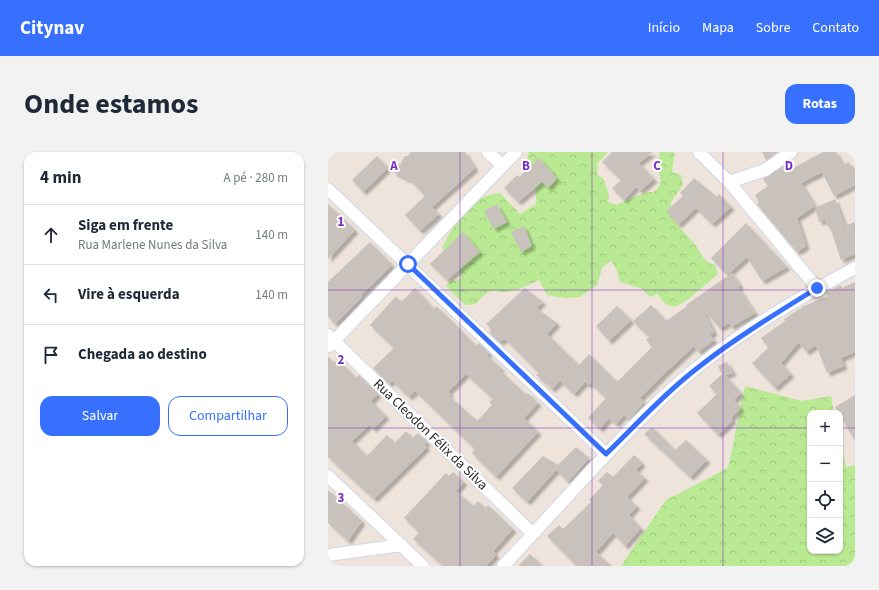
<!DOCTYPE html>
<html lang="pt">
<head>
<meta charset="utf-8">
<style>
  :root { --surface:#fff; --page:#f2f2f3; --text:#1f2937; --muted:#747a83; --line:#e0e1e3; --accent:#3770ff }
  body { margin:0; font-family:"Source Sans 3",sans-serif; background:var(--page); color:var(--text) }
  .controls { position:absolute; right:12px; bottom:12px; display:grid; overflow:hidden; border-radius:8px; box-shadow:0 1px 3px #0004 }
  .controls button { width:36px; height:36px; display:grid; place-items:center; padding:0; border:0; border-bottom:1px solid var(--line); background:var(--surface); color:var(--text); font:20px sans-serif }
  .stop { position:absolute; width:12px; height:12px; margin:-9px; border:3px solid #3770ff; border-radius:50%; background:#fff }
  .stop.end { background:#3770ff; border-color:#fff; box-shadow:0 1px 4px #0008 }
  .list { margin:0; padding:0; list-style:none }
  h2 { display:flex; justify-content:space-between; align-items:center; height:52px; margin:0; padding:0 16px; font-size:17px }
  h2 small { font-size:13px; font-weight:400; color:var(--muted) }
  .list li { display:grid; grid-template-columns:26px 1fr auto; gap:12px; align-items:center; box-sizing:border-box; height:60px; padding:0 16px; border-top:1px solid var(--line) }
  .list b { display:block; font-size:15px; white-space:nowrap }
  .list p { margin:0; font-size:13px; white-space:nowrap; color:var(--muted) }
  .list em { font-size:13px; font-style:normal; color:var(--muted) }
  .actions { display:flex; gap:8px; padding:12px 16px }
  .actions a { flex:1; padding:9px 0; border:1px solid var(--accent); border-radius:12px; text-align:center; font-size:14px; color:var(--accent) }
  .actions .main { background:var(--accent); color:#fff }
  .icon { flex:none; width:22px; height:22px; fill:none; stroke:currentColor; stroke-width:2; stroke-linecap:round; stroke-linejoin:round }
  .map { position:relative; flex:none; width:527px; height:414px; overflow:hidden; border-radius:12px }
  header { display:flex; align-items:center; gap:24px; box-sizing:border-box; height:56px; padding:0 20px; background:var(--accent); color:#fff }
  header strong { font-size:19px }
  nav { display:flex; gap:22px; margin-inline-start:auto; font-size:14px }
  .intro { display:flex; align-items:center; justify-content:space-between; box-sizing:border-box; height:96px; padding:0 24px }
  h1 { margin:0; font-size:28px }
  .button { padding:10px 18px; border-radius:12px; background:var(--accent); color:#fff; font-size:14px; font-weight:700 }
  main { display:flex; gap:24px; padding:0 24px }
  aside { flex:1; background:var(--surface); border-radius:12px; box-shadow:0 1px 3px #0004 }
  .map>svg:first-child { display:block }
  .forest { fill:url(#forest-crowns) }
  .building { fill:#c9c1bb; fill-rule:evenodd; filter:url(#shadow) }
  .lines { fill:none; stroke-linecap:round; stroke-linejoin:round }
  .street-casing { stroke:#d0d6e5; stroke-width:14 }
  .street { stroke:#fff; stroke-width:12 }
  .route { stroke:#3770ff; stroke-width:5 }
  .grid { fill:none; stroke:#7b2cbf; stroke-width:1; stroke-opacity:0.55 }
  .labels { text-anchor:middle; stroke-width:4; stroke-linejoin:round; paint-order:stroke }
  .street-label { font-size:14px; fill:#2b2b2b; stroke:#fff }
  .grid-label { font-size:13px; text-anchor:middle; font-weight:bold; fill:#7b2cbf; stroke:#fff; stroke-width:4; stroke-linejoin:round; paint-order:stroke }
</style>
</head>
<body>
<header>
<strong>Citynav</strong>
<nav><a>Início</a><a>Mapa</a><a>Sobre</a><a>Contato</a></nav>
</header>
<div class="intro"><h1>Onde estamos</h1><a class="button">Rotas</a></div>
<main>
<aside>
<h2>4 min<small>A pé · 280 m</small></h2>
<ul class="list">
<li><svg class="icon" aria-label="ahead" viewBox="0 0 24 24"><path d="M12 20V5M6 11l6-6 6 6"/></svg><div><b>Siga em frente</b><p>Rua Marlene Nunes da Silva</p></div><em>140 m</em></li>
<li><svg class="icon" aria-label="left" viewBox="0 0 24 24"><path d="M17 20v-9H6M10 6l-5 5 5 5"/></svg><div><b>Vire à esquerda</b></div><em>140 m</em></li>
<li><svg class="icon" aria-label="arrive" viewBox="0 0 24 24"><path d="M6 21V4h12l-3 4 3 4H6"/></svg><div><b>Chegada ao destino</b></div></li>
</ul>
<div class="actions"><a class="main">Salvar</a><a>Compartilhar</a></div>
</aside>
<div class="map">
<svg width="527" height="414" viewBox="0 0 527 414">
  <defs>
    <pattern id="forest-crowns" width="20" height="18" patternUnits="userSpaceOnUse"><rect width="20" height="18" fill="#b9ea93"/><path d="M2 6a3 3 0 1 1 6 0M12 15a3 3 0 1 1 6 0" fill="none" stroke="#9fc97f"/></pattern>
    <filter id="shadow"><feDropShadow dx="3.5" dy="3.5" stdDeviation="1" flood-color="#0004"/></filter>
  </defs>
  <rect width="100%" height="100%" fill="#eee4db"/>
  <path class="forest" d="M201 0H280L269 12 270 24 275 26 281 43 280 50 288 53 319 40H326C337 29 332 29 330 17 329 11 331 5 332 0H347L344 20 353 23 355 33 343 50 342 63C349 72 356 81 364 89 374 99 371 108 387 113L390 122C384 128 377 133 371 138 357 150 342 166 330 142L322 145 314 137 292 130 288 116 283 109 274 116 269 133 252 145 238 146 219 143 211 128C203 132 193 137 184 139 164 143 165 131 148 152L137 153 118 134 121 130 133 127C134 109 123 109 114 96 126 72 143 43 172 41L192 62 208 52C208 45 208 36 206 29 201 15 195 19 201 0Z
    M417 234 474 249 503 244 506 261H482V399H512V288L518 315 527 313V414H293L338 348 400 316Z"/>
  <path class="building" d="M83 0H137L147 16 104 55 111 62 92 79 77 63 97 44 83 29 65 20 70 11 72 13 77 4H80Z
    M284 0H325L311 11 326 27 312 39 308 35 296 48 284 36 293 28 274 10Z
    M434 0H450L438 8Z
    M495 0H508L515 13 521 10 527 22V33L506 44 494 20 473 31 487 54 469 66 478 94 469 100 429 52 431 50 427 43 440 34 435 27 461 10 465 16Z
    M49 4 60 16 35 40 24 28Z
    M211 6 229 26 220 36 214 30 190 50 176 36 189 23 191 25Z
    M366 26 389 45 391 42 403 55 384 72 368 56 350 73 338 59 355 44 352 41Z
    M507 47 517 74 527 70V102L513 108 502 75H500L497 68 491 70 487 56Z
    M0 52 27 78 0 107Z
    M169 52 179 70 166 77 156 59Z
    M418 71 459 115 434 129 419 105 399 123 383 106Z
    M196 74 204 94 193 100 183 80Z
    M135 80 152 100 119 128 102 112Z
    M42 90 64 113 33 143 34 145 7 172 0 165V130Z
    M404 121 412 133 410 135 427 161 403 175 401 171 392 176 375 158 386 180 382 183 386 188 370 200 366 194 337 221 312 246 316 250 301 268 296 263 288 272 281 266 272 277 260 266 278 246 262 231 260 233 257 230 246 242 232 229 224 237 208 223 211 221 177 187 171 190 161 180 164 178 158 172 197 136 215 150 208 156 229 171 219 182 251 213 261 202 289 230 324 195 318 188 321 185 305 169 323 153 338 169 359 154 358 153Z
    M527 130V200L513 206 516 214 499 221 488 193 478 200 471 190 453 211 463 222 447 236 424 211 440 196 433 186 457 169 456 167 476 154 500 144 498 140 513 133 514 136Z
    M87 136 106 157 108 154 123 168 148 194 151 191 161 201 159 203 173 216 172 218 198 243 200 241 210 251 196 266 210 280 168 325 144 301 147 297 87 239 81 245 64 229 61 232 45 216 66 196 42 173 68 144 73 150ZM138 222 165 247 161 250 164 253 149 269 121 244 123 242 120 240Z
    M289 154 303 168 281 189 268 174Z
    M0 204 6 211 10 207 28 226 31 223 50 242 43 249 58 264 45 277 41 273 24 289 39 304 59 283 67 291 78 279 85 286 90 281 99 290 96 293 99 295 46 347 0 305Z
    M399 210 405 221 397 223 413 241 406 248 413 256 403 266 405 268 390 283 369 261 389 242 381 234 394 222 390 214Z
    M527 243V289L507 255Z
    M324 275 347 298 358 288 379 308 362 325 316 282Z
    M248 295 261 306 240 330 228 318 199 350 184 336 215 304 230 313Z
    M306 303 314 311 308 318 317 326 299 345 309 354 301 363 313 376 297 394 285 381 268 400 283 414H249L219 384 231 373 235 377 263 350 261 348 275 333 270 329 279 320 285 325Z
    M125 320 136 330 128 339 146 354 150 349 158 356 160 353 185 377 165 399 168 403 158 414H115L85 387 91 380 76 366 118 321 121 324Z
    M0 338 34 369 20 389 0 371Z
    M202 402 215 414H190Z"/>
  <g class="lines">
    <defs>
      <path id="street" d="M160 0 175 14
        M371 0 401 30 437 18 463 0
        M401 30 489 136
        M0 37 278 302
        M0 183 205 382
        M1 194 188 0
        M0 324 95 414
        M0 403 74 393
        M175 414C232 354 286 290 347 234 400 187 465 149 527 116"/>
    </defs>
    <use href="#street" class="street-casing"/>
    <use href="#street" class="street"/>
  </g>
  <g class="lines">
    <path class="route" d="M80 112 278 302C309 272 338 240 372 214 409 185 449 161 489 136"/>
  </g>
  <path class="grid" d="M132 0V414M264 0V414M395 0V414M0 138H527M0 276H482M512 276H527"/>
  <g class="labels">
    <g class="street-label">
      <text transform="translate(103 282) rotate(44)" y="5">Rua Cleodon Félix da Silva</text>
    </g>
  </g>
  <g class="grid-label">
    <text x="66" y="18">A</text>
    <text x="198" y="18">B</text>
    <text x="329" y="18">C</text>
    <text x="461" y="18">D</text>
    <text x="13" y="74">1</text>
    <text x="13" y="212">2</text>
    <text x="13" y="350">3</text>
  </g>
</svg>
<div class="controls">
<button>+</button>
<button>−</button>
<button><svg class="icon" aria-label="locate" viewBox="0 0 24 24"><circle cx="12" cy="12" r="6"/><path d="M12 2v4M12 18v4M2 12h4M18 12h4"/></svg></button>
<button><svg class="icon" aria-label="layers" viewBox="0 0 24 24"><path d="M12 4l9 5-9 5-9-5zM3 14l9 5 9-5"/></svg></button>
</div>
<div class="stop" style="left:80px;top:112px"></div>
<div class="stop end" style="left:489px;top:136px"></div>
</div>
</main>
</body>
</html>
